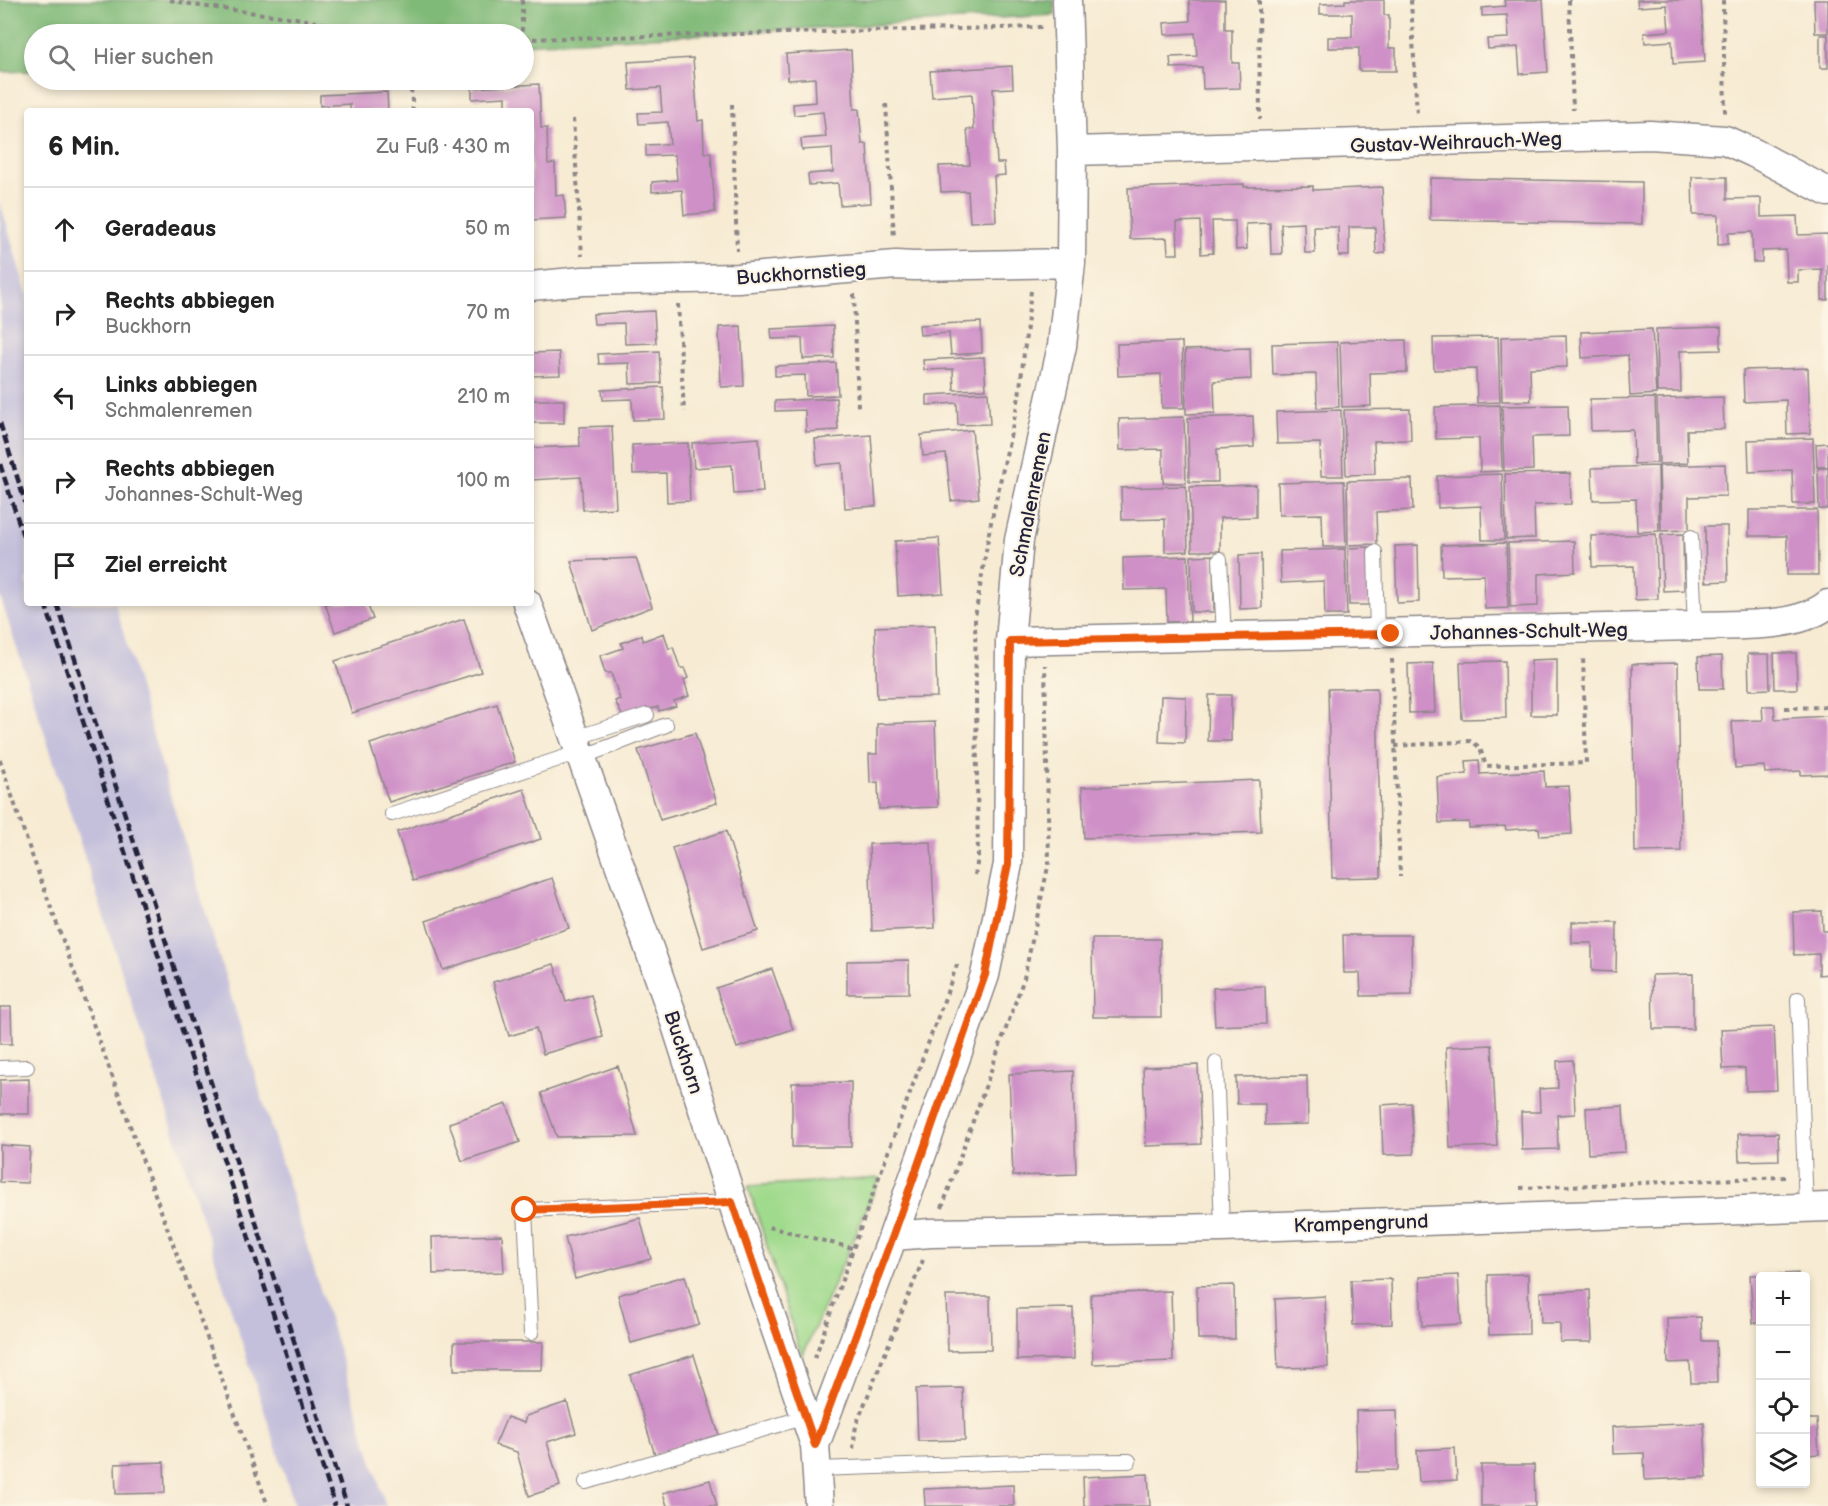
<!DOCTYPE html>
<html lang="de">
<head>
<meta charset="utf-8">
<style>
  :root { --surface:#fff; --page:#f6f6f6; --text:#222; --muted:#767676; --line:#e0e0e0 }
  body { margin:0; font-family:"Balsamiq Sans",sans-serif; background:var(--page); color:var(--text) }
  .controls { position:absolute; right:18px; bottom:18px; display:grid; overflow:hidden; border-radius:6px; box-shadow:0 3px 9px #0003 }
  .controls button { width:54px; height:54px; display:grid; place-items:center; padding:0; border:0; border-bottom:2px solid var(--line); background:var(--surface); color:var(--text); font:30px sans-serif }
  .stop { position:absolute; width:18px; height:18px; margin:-14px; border:4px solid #ea580c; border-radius:50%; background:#fff }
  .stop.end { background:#ea580c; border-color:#fff; box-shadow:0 2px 6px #0008 }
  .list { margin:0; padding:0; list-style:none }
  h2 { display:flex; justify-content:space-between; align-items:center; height:78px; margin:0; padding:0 24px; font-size:26px }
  h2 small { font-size:20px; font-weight:400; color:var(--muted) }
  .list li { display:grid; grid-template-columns:39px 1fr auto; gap:18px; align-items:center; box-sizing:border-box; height:84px; padding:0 24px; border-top:2px solid var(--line) }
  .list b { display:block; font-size:22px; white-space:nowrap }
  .list p { margin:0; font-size:20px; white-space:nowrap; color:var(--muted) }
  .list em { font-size:20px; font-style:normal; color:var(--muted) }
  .icon { flex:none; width:33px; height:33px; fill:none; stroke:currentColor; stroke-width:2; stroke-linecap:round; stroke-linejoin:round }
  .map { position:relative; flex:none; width:1828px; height:1506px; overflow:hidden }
  .search { position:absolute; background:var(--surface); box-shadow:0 3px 9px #0003; left:24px; top:24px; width:510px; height:66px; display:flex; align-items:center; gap:15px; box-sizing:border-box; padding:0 21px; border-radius:33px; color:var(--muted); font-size:22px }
  .panel { position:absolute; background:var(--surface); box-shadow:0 3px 9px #0003; left:24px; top:108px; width:510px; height:498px; border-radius:6px }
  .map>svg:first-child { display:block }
  .industrial { fill:#c4c0db }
  .green { fill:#a0da8d; stroke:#617e64; stroke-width:1.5 }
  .forest { fill:#80ba78; stroke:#516e5a; stroke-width:1.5 }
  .building { fill:#cf90c7 }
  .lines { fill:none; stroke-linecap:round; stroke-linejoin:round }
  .service-casing { stroke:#8c8687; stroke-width:16 }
  .minor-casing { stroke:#8c8687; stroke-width:31 }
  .path { stroke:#8c8687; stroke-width:4; stroke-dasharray:4.5 4.5; stroke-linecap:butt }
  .service { stroke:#fff; stroke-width:14 }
  .minor { stroke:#fff; stroke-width:28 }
  .rail { stroke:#22223b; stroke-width:4.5; stroke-dasharray:9 4.5; stroke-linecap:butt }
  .route { stroke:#ea580c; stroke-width:8 }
  .labels { text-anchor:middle; stroke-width:4.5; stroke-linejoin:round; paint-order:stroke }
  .street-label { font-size:20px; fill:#22223b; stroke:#fcf5e5 }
</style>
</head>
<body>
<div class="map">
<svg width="1828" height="1506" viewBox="0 0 1828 1506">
  <rect width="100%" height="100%" fill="#fcf5e5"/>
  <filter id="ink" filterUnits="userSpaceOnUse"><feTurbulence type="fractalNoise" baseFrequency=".0167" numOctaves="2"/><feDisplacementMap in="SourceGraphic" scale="12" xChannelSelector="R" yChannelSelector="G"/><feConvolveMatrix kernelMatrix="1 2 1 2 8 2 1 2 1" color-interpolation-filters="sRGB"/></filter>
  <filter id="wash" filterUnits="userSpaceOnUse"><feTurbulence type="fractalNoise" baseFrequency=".008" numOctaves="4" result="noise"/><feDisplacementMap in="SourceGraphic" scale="24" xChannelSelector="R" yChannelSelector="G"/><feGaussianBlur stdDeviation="1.35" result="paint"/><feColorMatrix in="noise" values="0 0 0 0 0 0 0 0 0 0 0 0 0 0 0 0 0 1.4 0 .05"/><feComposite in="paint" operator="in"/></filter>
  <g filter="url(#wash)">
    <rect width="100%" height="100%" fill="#f7ebd3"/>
    <path class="industrial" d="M0 201 27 295V603H115L173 805 386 1506H295L0 596Z"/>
    <path class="green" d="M880 1178 802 1357 748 1186Z"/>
    <path class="forest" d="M0 0H1054L1055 15 524 44V34H34V71L0 72Z"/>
    <g id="blocks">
      <path class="building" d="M1189 0H1225V29H1232V63H1239L1240 88 1203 89 1202 67 1171 68 1170 57 1197 56 1195 33 1165 35 1164 23 1190 21Z
        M1345 0H1384V15H1389V48H1396V71H1359V48H1328V37H1352V14H1320V4L1345 3Z
        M1504 0H1543L1548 72 1520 74 1518 47 1488 49 1487 39 1509 38 1507 15 1482 16V8L1505 6Z
        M1637 0H1701L1705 62 1673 64 1672 41 1645 43 1644 33 1669 31 1667 5 1638 7Z
        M1814 0H1828V33H1815Z
        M1820 35H1828V68H1820Z
        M851 50 854 109H859L862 144H867L871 203 840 205 838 183 809 185 808 174 833 172 832 148 802 150 801 139 826 137 823 112 794 115 793 104 816 102 815 78 788 80 786 54Z
        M693 58 698 121 703 120 704 153 711 152 715 212 684 215 682 190 652 192V182L677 180 675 155 646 156V145L670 144 668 122 639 124 638 113 662 112 660 88 630 90 628 62Z
        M1012 66 1013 88 993 89 997 163H1004L1005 175 994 176 996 221 970 222 968 191 941 192 939 166 970 165 967 129H974L972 94 932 97 930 71Z
        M539 84 541 128H547L548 164 555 163 556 196 564 195 566 218 531 220V111H506V97L472 99V88Z
        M387 92 388 111H350V104L320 106V95Z
        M1692 177H1727V199L1761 198V217L1797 216 1798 235 1828 234V300H1822V269L1798 270V282H1787L1786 250 1762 251V262H1753L1752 232 1728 233V244L1718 245V215H1693Z
        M1430 178 1642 182V224L1430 220Z
        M1244 184V187L1313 186V190L1382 187 1385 253 1376 254 1375 227H1349V256H1339L1338 227H1314L1315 253H1305L1304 223 1281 224 1282 254H1271L1270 223 1246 224 1247 249 1236 250 1235 221H1212L1213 253 1201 254 1200 221 1177 222 1178 254H1168L1167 238 1130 239 1128 188Z
        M654 311 656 343 625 344 624 323 594 324 593 314Z
        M981 322 982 353 951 355 949 333 920 335 919 325Z
        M741 326 744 386 721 387 719 327Z
        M833 326 834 358 803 359 802 338 772 339 771 329Z
        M1721 327V350L1680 351 1681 392H1657L1656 329Z
        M1652 329 1656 394 1630 396 1628 355 1582 358 1581 332Z
        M1566 335 1567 367 1530 368 1531 401H1502L1501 337Z
        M1498 337 1500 402 1477 403 1476 369 1434 370 1433 338Z
        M1406 340 1407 372 1370 373 1371 406 1342 407 1340 342Z
        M1182 342 1184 408H1162L1161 374 1118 376 1117 344Z
        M1337 342 1339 407 1317 408 1316 374 1273 375 1272 344Z
        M1250 348 1251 379 1214 381 1215 413 1186 414 1185 350Z
        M659 351 661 383 630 384 629 363 599 364 598 354Z
        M559 352 560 375 531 376V353Z
        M984 357 986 389 954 390 953 369 924 370 923 360Z
        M836 363 838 395 806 396 805 375 775 376V366Z
        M1808 368 1810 433 1787 434 1786 400 1744 402 1743 370Z
        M663 387 665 419 633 420 632 399 603 400 602 390Z
        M988 392 990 424 958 425 957 403 927 405V395Z
        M1723 397 1724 429 1687 430 1688 463 1659 464 1657 399Z
        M836 398 838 430 806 432 805 410 775 411V401Z
        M1655 398 1657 463 1634 464 1633 430 1591 431 1590 399Z
        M531 400H564V423H531Z
        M1500 405 1502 471 1480 472 1479 438 1436 439 1435 407Z
        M1568 405 1569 436 1532 437 1533 470 1504 471 1502 406Z
        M1410 409 1411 440 1374 441 1375 474 1346 475 1344 410Z
        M1341 410 1343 476H1321L1320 443 1277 444 1276 412Z
        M1253 416 1254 447 1217 449 1218 482H1189L1188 418Z
        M1184 417 1186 483H1163V449L1120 450 1119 419Z
        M612 426 616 508 583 510 581 477 531 480V448L580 446 579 427Z
        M972 430 979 498 951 501 946 454 923 456 921 435Z
        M871 435 876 506 845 508 842 463 817 465 815 439Z
        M759 438 763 492 734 494 732 465 694 468 692 443Z
        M1813 438 1815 504H1793L1792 470 1749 472 1748 440Z
        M688 443 690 501 667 502 666 473 633 474 632 445Z
        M1828 443V467H1817L1816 444Z
        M1725 464 1726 496 1689 497V530L1661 531 1659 466Z
        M1658 466 1659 531 1637 532 1636 499 1593 500 1592 468Z
        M1818 468H1828V509H1819Z
        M1570 473 1571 504 1534 505 1535 538 1506 539 1505 474Z
        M1502 474 1504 540H1482L1481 506 1438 508 1437 476Z
        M1412 479 1413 510 1376 512 1377 544 1348 545 1347 481Z
        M1344 481 1346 547H1323L1322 514 1279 515 1278 483Z
        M1256 485V517L1220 518V551H1192L1190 487Z
        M1186 486 1188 551 1165 552V519L1122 520 1121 488Z
        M1749 510H1817L1818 575H1787V536H1749Z
        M1705 526H1727L1728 581 1706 582Z
        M1656 534 1658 599 1635 600 1634 566 1592 567 1591 536Z
        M1683 534 1684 590 1663 591 1661 535Z
        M939 538 943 593 898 596 895 541Z
        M1574 541 1575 572 1538 574V606L1510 607 1508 543Z
        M1506 543 1508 608 1485 609 1484 575 1442 576 1441 545Z
        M1418 545 1419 602 1397 603 1395 546Z
        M1369 547 1370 605H1349L1348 548Z
        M1345 549 1347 615H1325L1324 581 1281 583 1280 551Z
        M1261 554 1262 608 1240 609 1239 555Z
        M1213 555 1214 612H1192L1191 556Z
        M1188 556 1190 622H1167L1166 589 1124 590 1123 558Z
        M636 558 652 607 592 630 571 561Z
        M325 603H367L373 619 335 632Z
        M464 619 481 672 352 713 335 661Z
        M935 625 937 697 877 698 875 627Z
        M664 633 669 649 673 647 680 668H684L688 678 684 680 689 696 674 701 676 706 659 711 658 707 623 717 615 701 620 699 611 673H605L600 656 623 648 621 643 642 635 643 641Z
        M1774 653H1796L1797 689H1775Z
        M1748 654H1769L1770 689 1749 690Z
        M1722 656 1723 689H1699L1698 657Z
        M1557 659V715H1531V660Z
        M1505 661 1506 718 1462 719 1460 662Z
        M1433 663 1435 712 1409 713 1408 664Z
        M1678 663 1681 851 1635 852 1632 664Z
        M1377 688 1381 877 1332 878 1328 689Z
        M1209 695H1231V741H1208Z
        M1161 696 1186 697 1185 743 1159 742Z
        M497 704 515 762 389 802 370 744Z
        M1762 706H1774L1775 719 1828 716V774L1801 775V771L1765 773 1764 766 1735 768 1732 721 1763 720Z
        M935 722 938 807 879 809 878 782 870 783 869 754H877V724Z
        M695 733 717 803 660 820 638 750Z
        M1479 760 1480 774 1544 771 1545 787 1569 786 1572 834 1540 836 1539 828 1506 830 1505 826 1469 828V822L1439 823 1437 777 1467 774 1466 761Z
        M1259 780 1261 832 1084 838 1082 787Z
        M524 789 541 839 413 881 397 832Z
        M726 831 758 931 703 948 672 848Z
        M931 842 935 928 872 931 869 844Z
        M552 878 569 928 443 970 426 921Z
        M1822 911 1823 931H1828V974L1819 975V954L1794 955 1793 912Z
        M1572 922H1617L1616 972 1592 971V943H1572Z
        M1343 935H1411L1412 995 1361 996 1360 973H1344Z
        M1092 939H1160L1161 1017H1093Z
        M909 960V993L847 994V961Z
        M554 964 566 1002 591 995 603 1037 543 1054 536 1028 509 1036 493 982Z
        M772 969 793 1029 737 1048 716 988Z
        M1693 974V1029H1653L1652 975Z
        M1265 986 1266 1024 1215 1026 1213 988Z
        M0 1007H11L12 1044H0Z
        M1774 1027 1777 1090 1746 1091 1745 1068 1723 1069 1721 1029Z
        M1492 1045 1497 1146 1450 1148 1446 1047Z
        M1573 1060 1575 1114 1557 1115 1558 1149 1522 1150 1521 1112H1540L1539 1089 1558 1088 1557 1061Z
        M1198 1065 1201 1144 1146 1146 1143 1067Z
        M618 1066 637 1136 557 1137 541 1093Z
        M1073 1071 1076 1174 1013 1176 1009 1074Z
        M1307 1076 1308 1124 1265 1125V1104H1237L1236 1077Z
        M29 1079V1114H0V1080Z
        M851 1082V1147H792V1083Z
        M1411 1103 1414 1154 1383 1155 1381 1105Z
        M507 1104 520 1142 462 1161 449 1123Z
        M1623 1106 1625 1152 1588 1154 1586 1108Z
        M1778 1133 1779 1160 1739 1161 1738 1134Z
        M0 1145 30 1147 28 1183 0 1182Z
        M640 1218 651 1259 575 1279 565 1237Z
        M502 1235 504 1272 433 1274 432 1237Z
        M1798 1273V1276H1762V1275Z
        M1528 1274 1529 1334 1489 1335 1488 1275Z
        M1458 1275 1461 1324 1422 1326 1420 1277Z
        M1750 1275H1761L1760 1323H1753Z
        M685 1276 699 1324 631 1343 618 1295Z
        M1391 1279 1392 1324 1353 1325 1351 1280Z
        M1234 1285 1235 1339H1198L1197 1286Z
        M1590 1290 1592 1342H1560V1323H1541L1540 1292Z
        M1171 1291 1173 1361 1093 1364 1091 1294Z
        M946 1296H990L991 1350 948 1351Z
        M1325 1296 1328 1367 1278 1368 1275 1299Z
        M1073 1308 1074 1359 1017 1360V1309Z
        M1701 1317 1702 1341H1716L1717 1383H1691L1690 1362 1668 1363 1667 1318Z
        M454 1342H543L542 1370H454Z
        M694 1355 719 1435 655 1455 630 1375Z
        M963 1388 965 1440 918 1441 916 1389Z
        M567 1402 576 1433 547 1442 560 1486 529 1496 517 1452 495 1445 507 1417 524 1423 526 1416Z
        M1397 1410 1398 1470 1357 1471 1356 1411Z
        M1806 1419H1817L1819 1454 1806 1455Z
        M1704 1423 1707 1477 1645 1480 1644 1453 1613 1454 1612 1427Z
        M1455 1448 1457 1480 1419 1482 1417 1450Z
        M164 1462 165 1493 116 1494 115 1464Z
        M1481 1465H1534L1535 1506H1481Z
        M1148 1474 1150 1506H1084L1083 1477Z
        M710 1480 717 1506H667L663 1493Z
        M1013 1485 1014 1506H925L924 1489Z"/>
    </g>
  </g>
  <g filter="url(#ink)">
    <use href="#blocks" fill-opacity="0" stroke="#8c8687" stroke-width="1.5"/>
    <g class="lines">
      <defs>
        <path id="service" d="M1691 537 1695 626
          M1375 552 1377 634
          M1220 559 1224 637
          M575 738 647 715
          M582 757 666 725
          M392 814 580 752
          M1798 999 1806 1208
          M1216 1063 1222 1228
          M0 1068 27 1067
          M531 1333 525 1210 732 1202
          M817 1469 1028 1462 1129 1461
          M586 1482 805 1417"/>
        <path id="minor" d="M1072 151 1650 135 1725 140 1754 153 1828 192
          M531 286 583 281 738 278 896 265 914 266 1071 263
          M527 603 675 1022 738 1219 815 1445 819 1506
          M1010 641 1695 626C1735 624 1796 630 1828 604
          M893 1236 931 1233 1222 1228 1828 1207
          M815 1445 893 1236 985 975 1008 864 1010 641 1019 540 1062 346 1071 263 1072 151 1067 0"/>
      </defs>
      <use href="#service" class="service-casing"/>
      <use href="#minor" class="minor-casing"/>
      <path class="path" d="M170 0 200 6 296 18 374 34
        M522 0V34
        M1259 0 1260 119
        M1411 0 1417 116
        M1569 0 1573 110
        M1723 0 1725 113
        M524 39 1042 27
        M410 80 413 111
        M732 104 737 251
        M886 104 894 238
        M573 119 582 256
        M854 294 858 407
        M678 304 684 412
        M1392 659 1400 877
        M1785 708 1828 707
        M1395 746 1472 741 1480 748 1486 766 1586 763 1583 655
        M0 760 29 847 268 1506
        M975 875 978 858 975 617 990 527 1019 397 1031 291
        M1520 1188 1785 1177
        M942 1208 1024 978 1049 862 1045 665
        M769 1227 852 1248
        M815 1358C860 1225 910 1094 958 962
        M853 1449 856 1425 923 1260"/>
      <use href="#service" class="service"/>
      <use href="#minor" class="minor"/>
      <path class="rail" d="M0 423 27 508
        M0 464 27 548
        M45 603 335 1506
        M57 603 347 1506"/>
    </g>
  </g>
  <g class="lines" filter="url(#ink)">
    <path class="route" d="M525 1210 732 1202 815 1445 893 1236 985 975 1008 864 1010 641 1391 634"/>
  </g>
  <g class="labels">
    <g class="street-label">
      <text transform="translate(1456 142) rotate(-2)" y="7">Gustav-Weihrauch-Weg</text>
      <text transform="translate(801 273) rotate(-4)" y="7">Buckhornstieg</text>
      <text transform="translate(1030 504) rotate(-79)" y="7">Schmalenremen</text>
      <text transform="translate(1529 631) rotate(-1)" y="7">Johannes-Schult-Weg</text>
      <text transform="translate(684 1052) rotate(72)" y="7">Buckhorn</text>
      <text transform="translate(1361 1223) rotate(-2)" y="7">Krampengrund</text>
    </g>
  </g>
</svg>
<div class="controls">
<button>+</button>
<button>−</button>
<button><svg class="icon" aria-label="locate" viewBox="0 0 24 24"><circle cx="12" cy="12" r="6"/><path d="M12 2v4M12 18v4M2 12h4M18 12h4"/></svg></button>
<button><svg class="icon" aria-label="layers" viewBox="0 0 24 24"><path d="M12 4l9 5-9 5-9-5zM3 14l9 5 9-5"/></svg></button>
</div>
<div class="stop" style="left:525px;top:1210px"></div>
<div class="stop end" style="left:1391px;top:634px"></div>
<div class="search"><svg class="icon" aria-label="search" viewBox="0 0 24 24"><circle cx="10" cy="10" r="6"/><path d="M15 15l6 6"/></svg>Hier suchen</div>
<section class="panel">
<h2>6 Min.<small>Zu Fuß · 430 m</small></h2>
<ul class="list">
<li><svg class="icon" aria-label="ahead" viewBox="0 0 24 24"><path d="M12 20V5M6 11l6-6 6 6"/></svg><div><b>Geradeaus</b></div><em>50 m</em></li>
<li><svg class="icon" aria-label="right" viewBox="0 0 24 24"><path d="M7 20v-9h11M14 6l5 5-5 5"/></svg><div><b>Rechts abbiegen</b><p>Buckhorn</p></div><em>70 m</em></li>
<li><svg class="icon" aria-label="left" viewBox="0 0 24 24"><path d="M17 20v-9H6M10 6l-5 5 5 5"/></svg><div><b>Links abbiegen</b><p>Schmalenremen</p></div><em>210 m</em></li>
<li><svg class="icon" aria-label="right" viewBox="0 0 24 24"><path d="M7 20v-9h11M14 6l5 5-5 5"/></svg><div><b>Rechts abbiegen</b><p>Johannes-Schult-Weg</p></div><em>100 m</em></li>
<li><svg class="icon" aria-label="arrive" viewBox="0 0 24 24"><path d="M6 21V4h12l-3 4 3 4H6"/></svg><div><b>Ziel erreicht</b></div></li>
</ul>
</section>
</div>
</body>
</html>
